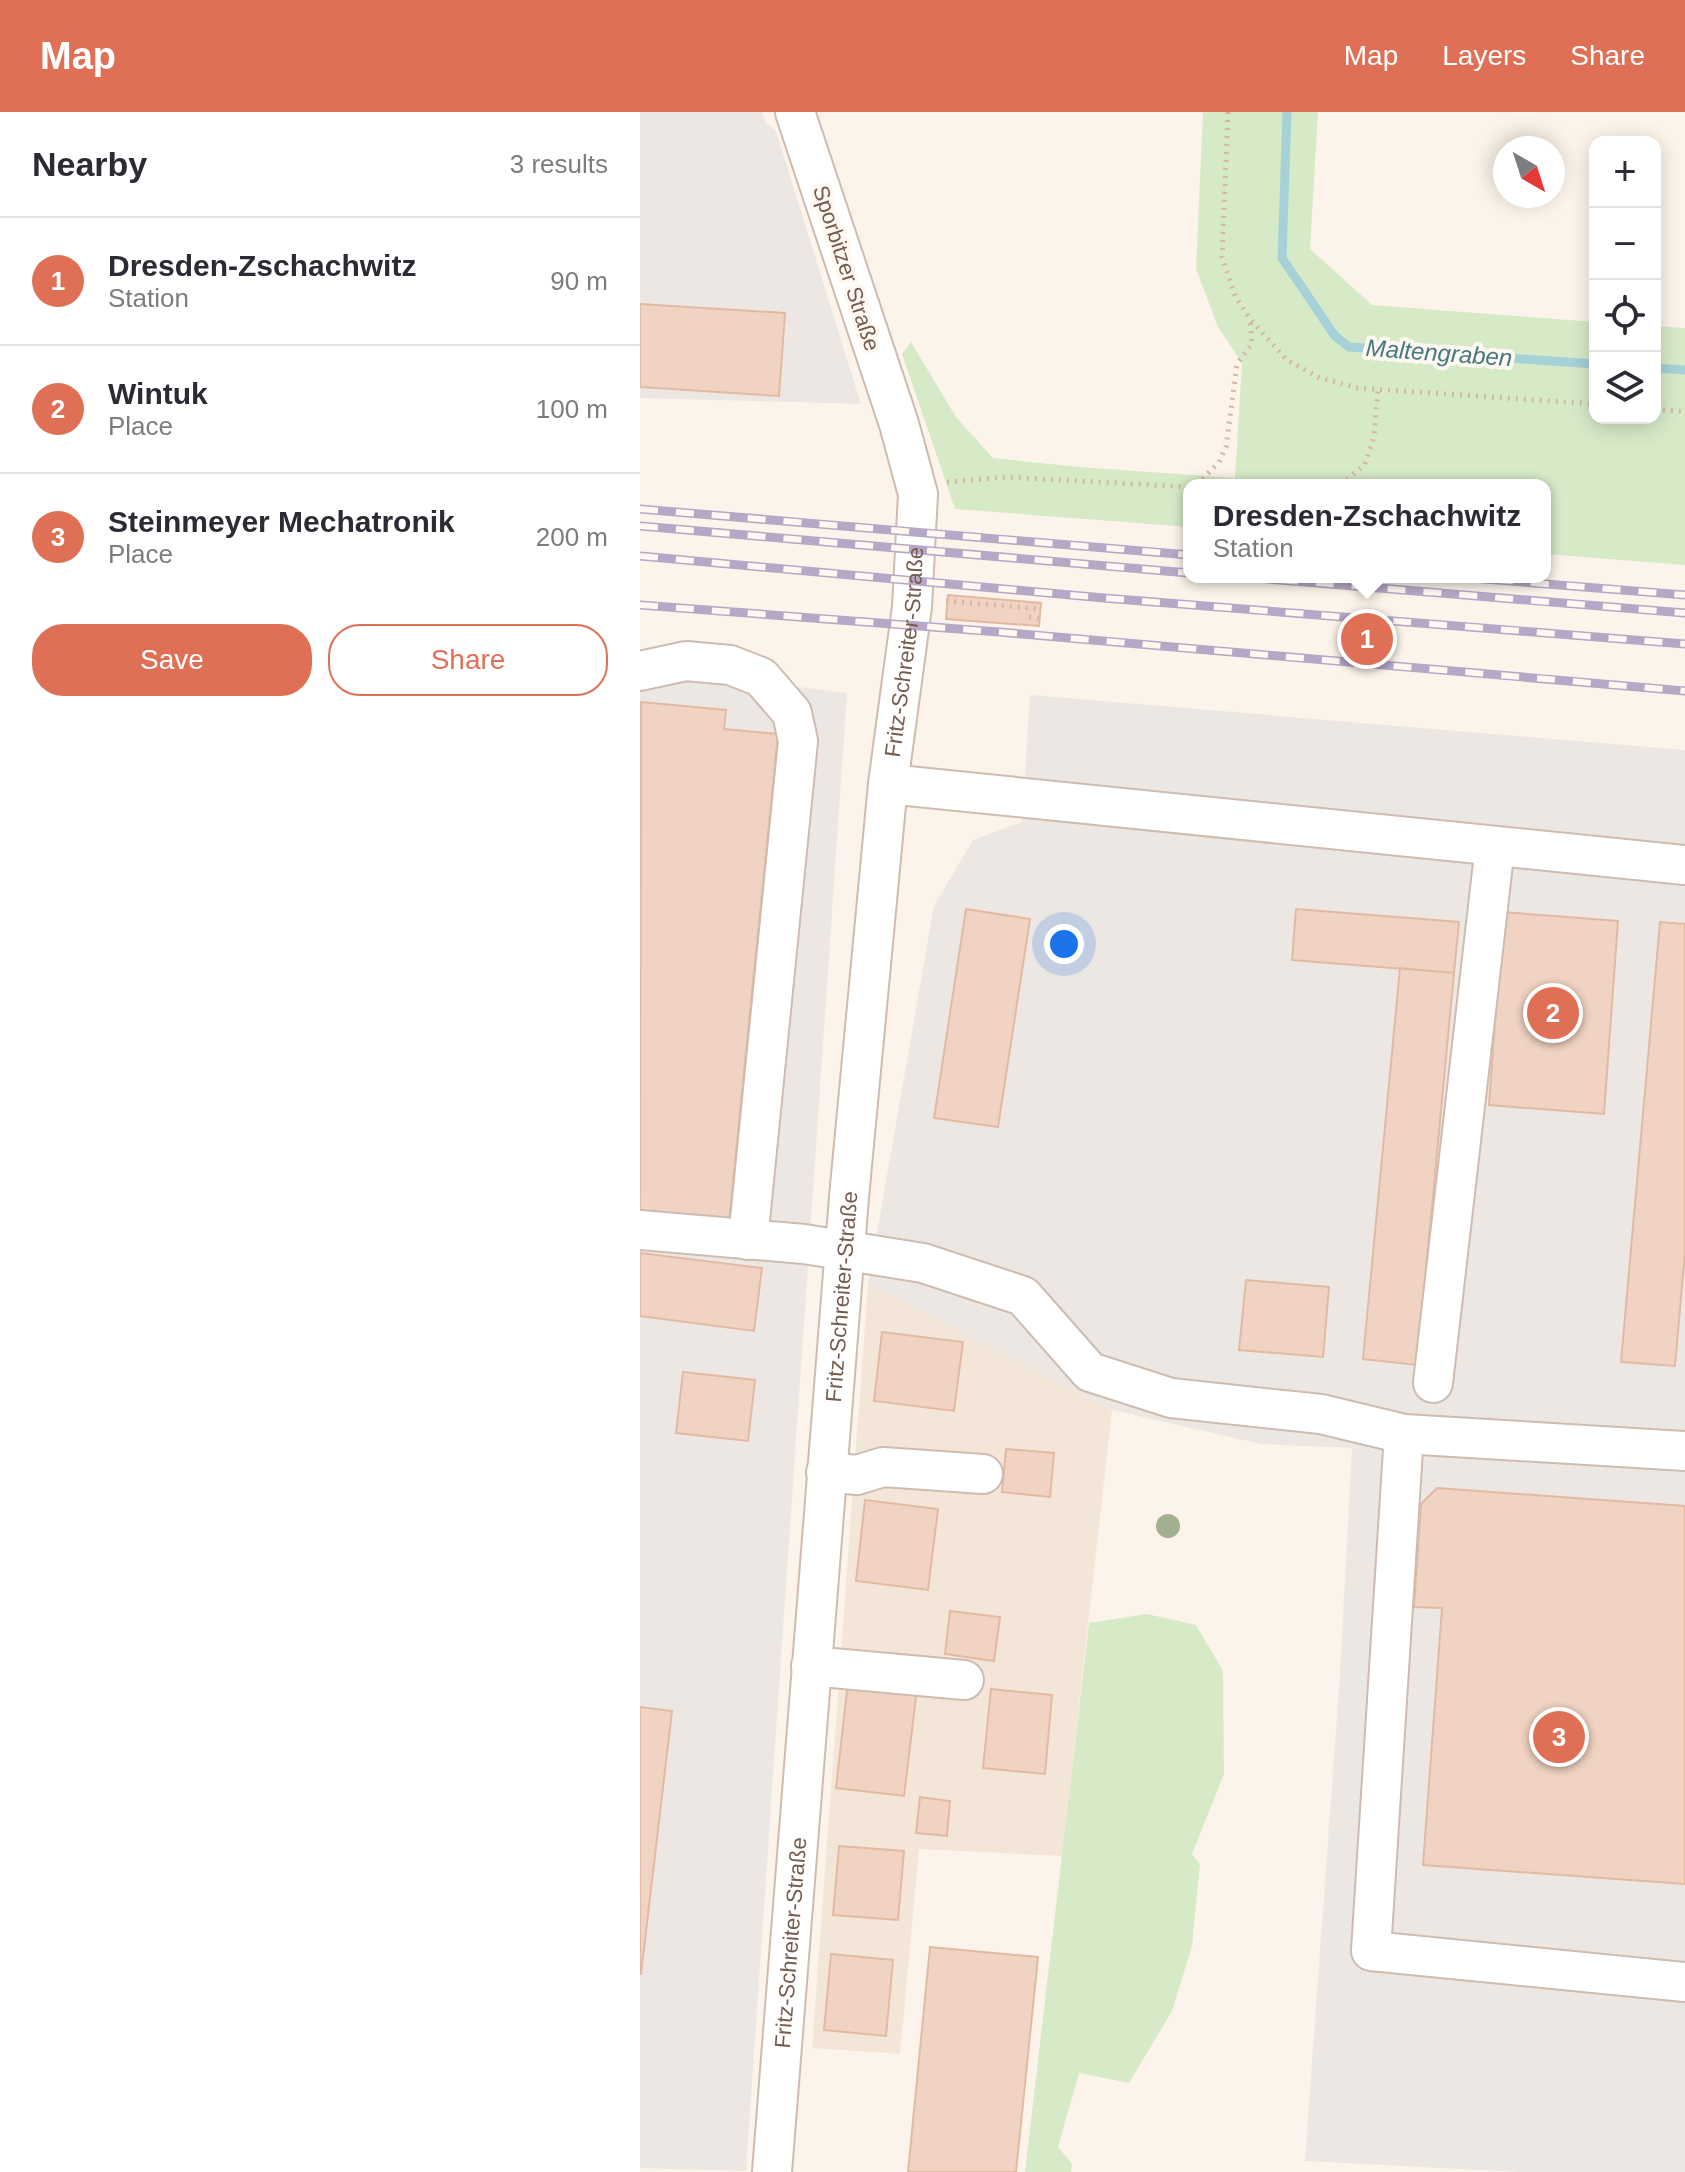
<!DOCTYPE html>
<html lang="en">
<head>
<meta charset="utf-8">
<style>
  :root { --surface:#fff; --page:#f7f7f7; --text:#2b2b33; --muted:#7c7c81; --line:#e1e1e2; --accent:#e07055 }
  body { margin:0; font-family:Helvetica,sans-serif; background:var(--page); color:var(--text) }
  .controls { position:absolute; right:24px; top:24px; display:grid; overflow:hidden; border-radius:16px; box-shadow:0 4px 20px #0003 }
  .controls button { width:72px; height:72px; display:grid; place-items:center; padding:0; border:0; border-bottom:2px solid var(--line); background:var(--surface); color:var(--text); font:40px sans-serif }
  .compass { position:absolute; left:853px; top:24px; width:72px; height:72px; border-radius:50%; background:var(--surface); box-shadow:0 4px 20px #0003; rotate:141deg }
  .you { position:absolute; left:424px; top:832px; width:28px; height:28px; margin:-20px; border:6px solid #fff; border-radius:50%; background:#1a73e8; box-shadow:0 0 0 12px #1a73e833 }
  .badge { display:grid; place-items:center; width:52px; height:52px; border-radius:50%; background:var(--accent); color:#fff; font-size:26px; font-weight:700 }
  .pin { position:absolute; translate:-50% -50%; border:4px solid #fff; box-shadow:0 2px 8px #0006 }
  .popup { position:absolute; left:543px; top:367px; width:368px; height:104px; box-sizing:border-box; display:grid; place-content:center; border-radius:16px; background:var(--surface); filter:drop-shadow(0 2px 6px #0005); font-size:26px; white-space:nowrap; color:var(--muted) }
  .popup b { font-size:30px; color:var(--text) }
  .popup::after { content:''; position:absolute; left:50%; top:100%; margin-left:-16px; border:16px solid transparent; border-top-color:var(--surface) }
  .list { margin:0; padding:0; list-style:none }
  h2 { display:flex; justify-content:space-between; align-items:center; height:104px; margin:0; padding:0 32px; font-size:34px }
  h2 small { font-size:26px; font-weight:400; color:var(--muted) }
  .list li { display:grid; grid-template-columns:52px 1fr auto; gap:24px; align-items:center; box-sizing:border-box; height:128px; padding:0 32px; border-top:2px solid var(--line) }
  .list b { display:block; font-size:30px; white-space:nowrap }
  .list p { margin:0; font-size:26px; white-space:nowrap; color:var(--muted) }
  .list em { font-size:26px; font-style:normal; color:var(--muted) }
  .actions { display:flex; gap:16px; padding:24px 32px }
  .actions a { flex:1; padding:18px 0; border:2px solid var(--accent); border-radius:32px; text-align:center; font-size:28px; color:var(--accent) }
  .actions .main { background:var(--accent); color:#fff }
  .icon { flex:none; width:44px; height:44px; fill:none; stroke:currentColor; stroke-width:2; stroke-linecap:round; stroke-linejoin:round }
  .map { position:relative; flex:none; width:1045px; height:2060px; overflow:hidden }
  header { display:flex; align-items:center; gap:48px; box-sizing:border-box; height:112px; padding:0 40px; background:var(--accent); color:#fff }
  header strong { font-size:38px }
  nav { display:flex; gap:44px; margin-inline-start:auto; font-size:28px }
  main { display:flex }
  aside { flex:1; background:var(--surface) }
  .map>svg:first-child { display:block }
  .residential { fill:#f3e6d8 }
  .industrial { fill:#ede7e3 }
  .green { fill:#d7eac8 }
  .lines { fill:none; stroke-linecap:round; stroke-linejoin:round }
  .stream { stroke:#a5d1d7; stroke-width:9 }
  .building { fill:#f0d3c2; stroke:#e2baa3; stroke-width:2 }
  .minor-casing { stroke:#cebcb0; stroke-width:42 }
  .path { stroke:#d6b7a5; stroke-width:5; stroke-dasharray:2 6; stroke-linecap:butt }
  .minor { stroke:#fff; stroke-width:38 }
  .rail-casing { stroke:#b7a7c6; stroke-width:9 }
  .rail { stroke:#fef8f0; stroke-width:6; stroke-dasharray:18; stroke-linecap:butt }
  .tree { fill:#a1b190 }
  .labels { text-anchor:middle; stroke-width:8; stroke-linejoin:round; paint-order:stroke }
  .street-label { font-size:22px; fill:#765b4e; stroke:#fef8f0 }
  .water-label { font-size:24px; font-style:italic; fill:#447981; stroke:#fef8f0 }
</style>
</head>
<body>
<header>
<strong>Map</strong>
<nav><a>Map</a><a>Layers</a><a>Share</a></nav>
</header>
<main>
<aside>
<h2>Nearby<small>3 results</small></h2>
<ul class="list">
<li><span class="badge">1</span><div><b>Dresden-Zschachwitz</b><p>Station</p></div><em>90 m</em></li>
<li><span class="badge">2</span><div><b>Wintuk</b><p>Place</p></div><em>100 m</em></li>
<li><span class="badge">3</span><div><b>Steinmeyer Mechatronik</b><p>Place</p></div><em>200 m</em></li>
</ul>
<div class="actions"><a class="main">Save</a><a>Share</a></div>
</aside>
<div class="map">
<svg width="1045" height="2060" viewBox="0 0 1045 2060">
  <rect width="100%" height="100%" fill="#fcf4ea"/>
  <path class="residential" d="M228 1172 472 1298 422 1744 279 1737 260 1942 172 1936Z"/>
  <path class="industrial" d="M0 0H122L125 10 136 19 221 292 0 286Z
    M0 555 207 581 106 2059 0 2056Z
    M390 583 1045 638V2060H879L665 2049 700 1561 712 1336 621 1332 472 1298 228 1172 294 794 333 728 382 710Z"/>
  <path class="green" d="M563 0H678L670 137 732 193 955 210V306H1015V214L1045 216V453L905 442V373H549V415L315 397 262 242 271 230 316 305 353 346 440 355 595 366 602 251 578 215 556 157Z
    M507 1502 556 1513 583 1559 584 1662 552 1742 560 1752 552 1834 532 1899 489 1971 439 1961 418 2035 432 2052 431 2060H385L449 1511Z"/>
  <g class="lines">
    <path class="stream" d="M647 0 642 146 695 224 709 235 955 252
      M1015 256 1045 258"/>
  </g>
  <path class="building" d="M0 192 145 201 139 284 0 275Z
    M308 483 401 491 399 514 306 507Z
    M1 590 86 598 84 617 138 622 89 1110 0 1101Z
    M326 797 390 807 358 1015 294 1006Z
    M656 797 819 810 814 861 652 848Z
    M863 800 978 809 964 1002 849 993Z
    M1020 810 1045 812V1140L1035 1254 981 1250Z
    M760 856 814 861 777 1253 723 1247Z
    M0 1141 122 1156 114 1219 0 1204Z
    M606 1168 689 1175 683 1245 599 1238Z
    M242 1220 323 1230 314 1299 234 1289Z
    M43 1260 115 1268 108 1329 36 1321Z
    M366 1337 414 1341 410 1385 362 1380Z
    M797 1376 1045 1394V1772L783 1753 802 1496 774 1495 781 1392Z
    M225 1388 298 1397 288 1478 216 1469Z
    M310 1499 360 1505 354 1549 305 1542Z
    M208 1570 277 1577 264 1684 196 1676Z
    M351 1577 412 1583 405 1662 343 1656Z
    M0 1595 32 1599 1 1862H0Z
    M280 1685 310 1689 307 1724 276 1721Z
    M199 1734 264 1739 258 1808 193 1803Z
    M290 1835 398 1845 376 2060H268Z
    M191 1842 253 1848 246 1924 184 1918Z"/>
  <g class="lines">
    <defs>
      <g id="minor">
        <path d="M0 559 46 549 90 553 121 565 152 601 158 629 108 1128"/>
        <path d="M248 672 1045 753"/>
        <path d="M0 1118 164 1132 283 1151 383 1184 450 1260 531 1286 681 1302 764 1322 1045 1339"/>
        <path d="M793 1271 855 734"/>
        <path d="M764 1322 731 1839 1045 1870"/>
        <path d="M186 1360 217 1363 243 1355 343 1362"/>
        <path d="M171 1554 324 1568"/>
        <path id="s1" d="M132 2060 209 1085 248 672 272 495 278 382 259 312 155 0"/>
      </g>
    </defs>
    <use href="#minor" class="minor-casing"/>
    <path class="path" d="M588 0 582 145 595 184 610 207 647 248 680 266 718 276 955 292
      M1015 297 1045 300
      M307 370 365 365 549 375
      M557 373 579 350 586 335 597 252 612 232 610 208
      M701 373 725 352 734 324 738 278
      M306 489 401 497
      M389 505 400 507"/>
    <use href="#minor" class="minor"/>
    <defs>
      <path id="rail" d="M0 397 549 443
        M0 414 549 461
        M0 444 464 486 1045 532
        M604 465 1045 501
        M819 465 1045 483
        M0 493 359 520 1045 579"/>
    </defs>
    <use href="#rail" class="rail-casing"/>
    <use href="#rail" class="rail"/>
  </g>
  <circle class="tree" cx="528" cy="1414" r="12"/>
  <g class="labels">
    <g class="street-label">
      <text transform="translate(207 156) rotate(72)" y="8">Sporbitzer Straße</text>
      <text dy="8" stroke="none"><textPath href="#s1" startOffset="1526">Fritz-Schreiter-Straße</textPath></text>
      <text dy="8" stroke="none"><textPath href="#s1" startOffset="878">Fritz-Schreiter-Straße</textPath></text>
      <text dy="8" stroke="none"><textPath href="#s1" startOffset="230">Fritz-Schreiter-Straße</textPath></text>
    </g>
    <g class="water-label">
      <text transform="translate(799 241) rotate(4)" y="8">Maltengraben</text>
    </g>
  </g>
</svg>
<div class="controls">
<button>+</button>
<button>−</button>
<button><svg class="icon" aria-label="locate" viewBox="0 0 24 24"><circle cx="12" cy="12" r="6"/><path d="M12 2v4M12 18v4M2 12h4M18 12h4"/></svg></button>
<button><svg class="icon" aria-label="layers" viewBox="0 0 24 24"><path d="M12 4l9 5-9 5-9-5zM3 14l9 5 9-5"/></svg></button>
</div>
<svg class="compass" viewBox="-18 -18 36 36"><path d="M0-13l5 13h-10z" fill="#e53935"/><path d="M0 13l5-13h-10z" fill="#7c7c81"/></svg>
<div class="you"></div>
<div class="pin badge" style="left:727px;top:527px">1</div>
<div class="popup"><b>Dresden-Zschachwitz</b>Station</div>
<div class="pin badge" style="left:913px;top:901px">2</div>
<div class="pin badge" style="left:919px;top:1625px">3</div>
</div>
</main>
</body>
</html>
